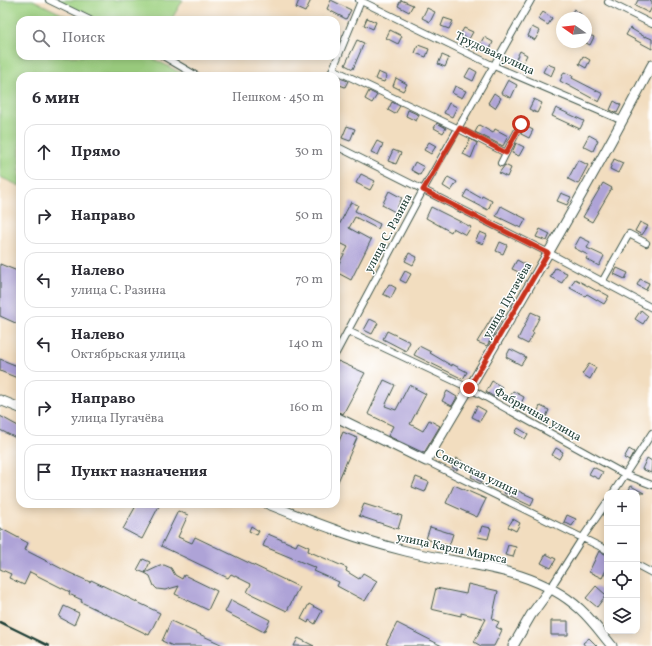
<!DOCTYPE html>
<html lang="ru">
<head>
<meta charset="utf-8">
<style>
  :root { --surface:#fff; --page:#f7f7f7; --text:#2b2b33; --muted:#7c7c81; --line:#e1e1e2 }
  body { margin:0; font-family:Vollkorn,serif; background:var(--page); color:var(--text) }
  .controls { position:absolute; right:12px; bottom:12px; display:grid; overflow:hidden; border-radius:8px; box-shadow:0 2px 10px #0003 }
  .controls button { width:36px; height:36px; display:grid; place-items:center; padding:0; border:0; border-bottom:1px solid var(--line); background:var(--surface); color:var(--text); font:20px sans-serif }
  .compass { position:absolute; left:556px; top:12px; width:36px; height:36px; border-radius:50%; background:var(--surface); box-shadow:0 2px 10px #0003; rotate:284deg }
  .stop { position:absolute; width:12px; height:12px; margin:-9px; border:3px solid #c8321e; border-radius:50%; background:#fff }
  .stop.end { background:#c8321e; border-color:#fff; box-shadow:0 1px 4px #0008 }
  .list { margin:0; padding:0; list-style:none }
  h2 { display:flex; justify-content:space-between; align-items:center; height:52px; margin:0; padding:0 16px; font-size:17px }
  h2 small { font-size:13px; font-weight:400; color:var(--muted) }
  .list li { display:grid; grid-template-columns:26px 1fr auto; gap:12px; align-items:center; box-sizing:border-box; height:56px; margin:0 8px 8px; padding:0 8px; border:1px solid var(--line); border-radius:12px }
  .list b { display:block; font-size:15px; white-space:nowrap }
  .list p { margin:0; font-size:13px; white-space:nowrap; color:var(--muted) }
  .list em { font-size:13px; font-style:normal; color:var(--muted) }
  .icon { flex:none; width:22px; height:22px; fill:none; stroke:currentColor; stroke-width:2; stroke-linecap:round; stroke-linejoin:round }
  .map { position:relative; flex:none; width:652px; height:646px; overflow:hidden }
  .search { position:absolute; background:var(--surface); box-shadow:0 2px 10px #0003; left:16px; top:16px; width:324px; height:44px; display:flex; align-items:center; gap:10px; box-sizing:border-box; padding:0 14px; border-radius:12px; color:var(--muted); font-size:15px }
  .panel { position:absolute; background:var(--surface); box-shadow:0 2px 10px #0003; left:16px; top:72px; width:324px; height:436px; border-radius:12px }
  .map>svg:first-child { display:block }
  .green { fill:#9fd282; stroke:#5f885b }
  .building { fill:#aea3d7 }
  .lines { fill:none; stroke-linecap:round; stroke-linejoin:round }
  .street-casing { stroke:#3f5549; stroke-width:8 }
  .secondary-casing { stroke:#3f5549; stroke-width:11 }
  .street { stroke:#fff; stroke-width:6 }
  .secondary { stroke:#fff; stroke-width:9 }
  .rail { stroke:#1f3d34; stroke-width:2 }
  .route { stroke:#c8321e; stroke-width:5 }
  .labels { text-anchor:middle; stroke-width:3; stroke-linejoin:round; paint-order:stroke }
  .street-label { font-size:12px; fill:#1f3d34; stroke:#fff }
</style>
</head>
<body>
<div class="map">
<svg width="652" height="646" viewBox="0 0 652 646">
  <rect width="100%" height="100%" fill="#fff"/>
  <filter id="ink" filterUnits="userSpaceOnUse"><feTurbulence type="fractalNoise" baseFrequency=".025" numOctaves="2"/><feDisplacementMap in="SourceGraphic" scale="8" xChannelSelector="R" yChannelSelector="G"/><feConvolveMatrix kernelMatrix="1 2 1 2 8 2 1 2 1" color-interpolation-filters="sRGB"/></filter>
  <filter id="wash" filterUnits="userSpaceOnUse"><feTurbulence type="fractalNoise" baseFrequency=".012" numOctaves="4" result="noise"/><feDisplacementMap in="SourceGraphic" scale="16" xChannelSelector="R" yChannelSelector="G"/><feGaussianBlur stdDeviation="0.9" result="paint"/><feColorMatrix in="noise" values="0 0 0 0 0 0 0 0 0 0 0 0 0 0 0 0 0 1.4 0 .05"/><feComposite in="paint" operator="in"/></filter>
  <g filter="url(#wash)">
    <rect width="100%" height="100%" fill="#f2ddbf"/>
    <path class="green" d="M0 0H33L74 20H20V56H148L185 75 184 76H20V186L0 177Z
      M53 0H183L171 20H96Z"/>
    <g id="blocks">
      <path class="building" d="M299 0H311L305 12 296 8Z
        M331 0 351 10 346 19 327 9Z
        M401 0 413 5 409 12 398 6Z
        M638 0H649L652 1V7L649 13 635 6Z
        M427 8 435 12 430 22 422 18Z
        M574 9 581 14 579 18H569Z
        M543 12 552 18 548 25 538 19Z
        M367 18 376 22 373 29 364 25Z
        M444 18 453 21 449 29 441 26Z
        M532 27 540 31 535 40 528 36Z
        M464 28 473 32 469 39 460 35Z
        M630 28 645 37V36L652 39V49L626 35Z
        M390 30 402 36 398 44 386 38Z
        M586 33 594 37 590 45 586 43Z
        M484 37 493 42 490 49 480 44Z
        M357 40 364 43 353 69 345 65Z
        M418 45 429 49 426 57 415 53Z
        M520 51 527 55 523 63 516 59Z
        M442 55 449 58 445 67 438 64Z
        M583 56 590 60 586 68 579 64Z
        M547 64 555 67 551 76 543 72Z
        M470 68 477 72 473 81 465 77Z
        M378 72 387 76 384 82 375 79Z
        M564 72 573 76 572 78 603 94 599 102 560 81Z
        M340 78 348 81 345 87 337 84Z
        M396 78 407 84 403 91 393 86Z
        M508 80 517 85 511 98 501 93Z
        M455 86 466 91 462 98 452 93Z
        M369 91 377 95 372 103 365 99Z
        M494 93 501 98 495 108 488 103Z
        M534 99 542 103 537 113 529 109Z
        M614 101 621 105 617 113 610 110Z
        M392 102 400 106 395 114 388 110Z
        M449 103 457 107 452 117 444 113Z
        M556 108 584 121 580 129 552 116Z
        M408 110 419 115 416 121 406 116Z
        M437 123 446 128 443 133 434 128Z
        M479 125 493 133 495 129 508 136 503 146 475 132Z
        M347 126 355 129 350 141 342 138Z
        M525 126 533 130 529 138 521 134Z
        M589 135 598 140 593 151 583 146Z
        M470 139 477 143 471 158 463 154Z
        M377 141 383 144 378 155 371 152Z
        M429 142 436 146 431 154 424 150Z
        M516 143 524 147 519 156 512 153Z
        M393 150 401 153 396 164 388 161Z
        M614 159 623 163 618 173 610 169Z
        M578 160 588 165 578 184 568 179Z
        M415 162 424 167 420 175 411 170Z
        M505 165 511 168 507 177 499 173Z
        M361 174 375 181 370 190 356 183Z
        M448 177 457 182 451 191 443 186Z
        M603 183 612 188 592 222 583 217Z
        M467 190 481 198 482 196 492 201 488 210 463 197Z
        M389 191 402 198 395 212 382 205Z
        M561 193 571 197 567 205 557 201Z
        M351 202 358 205 355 211 380 224 378 229 355 217 349 228 371 240 351 280 336 272V269L348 247 336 241V231Z
        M501 206 526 219 521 228 496 216Z
        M431 207 471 227 466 235 453 228 451 232 426 218Z
        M640 222 648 226 642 235 635 231Z
        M540 229 550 234 547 241 536 237Z
        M480 232 487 235 483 244 475 241Z
        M580 237 590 242 587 248 604 256 599 266 586 259 588 255 574 248Z
        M500 242 507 245 503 254 496 251Z
        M409 253 417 257 413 265 405 261Z
        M517 260 530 267 525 275 512 269Z
        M0 264 20 272V325L0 316Z
        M555 268 567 273 562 283 550 277Z
        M617 268 628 273 625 279 614 274Z
        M405 271 411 274 406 283 400 280Z
        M575 279 597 291 598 290 609 296 604 304 587 294 585 296 570 288Z
        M640 279 649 283 646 290 637 285Z
        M389 284 396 288 391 298 383 294Z
        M504 296 513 300 510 306 502 302Z
        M641 310 648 316 643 324 635 319Z
        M531 312 540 316 532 332 534 333 528 344 518 339Z
        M493 316 501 320 487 346 477 342Z
        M370 319 378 323 372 334 364 330Z
        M387 331 410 342 406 351 383 339Z
        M419 346 431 352 430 353 452 366V364L467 372 463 379 414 355Z
        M510 349 526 357 521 365 506 357Z
        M0 359 20 367V379L0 371Z
        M338 361 365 373 343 414 336 411V365Z
        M589 364 596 368 590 379 582 374Z
        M384 380 395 385 385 406 396 410 409 385 426 394 410 424 423 431 429 420 440 426 424 453 388 436 393 426 368 414Z
        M492 381 502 387 496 398 486 392Z
        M447 391 457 397 452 406 442 401Z
        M513 391 524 397 520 406 509 400Z
        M477 406 486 411 480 421 472 417Z
        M540 406 549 410 546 417 537 413Z
        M0 416 20 427V440L0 430Z
        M518 428 528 434 525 439 515 433Z
        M343 432 357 438 336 486V448Z
        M556 448 563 452 559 459 552 455Z
        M629 449 634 452 629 461 624 458Z
        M456 458 462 461 457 470 452 467Z
        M647 458 652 461 651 473 642 469Z
        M593 467 603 472 599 479 589 474Z
        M475 469 486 474 482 482 471 477Z
        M416 477 429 482 425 492 412 487Z
        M454 485 486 499 477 517 446 503Z
        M507 486 534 498 531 506 504 493Z
        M631 486 644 493H627Z
        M137 504H160L142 539 123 529Z
        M364 504 402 516 398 529 359 516Z
        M178 511 188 515 178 537 192 543 195 537 299 587 287 611 247 592 251 584 231 574 228 578 161 546Z
        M567 515 576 519 572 526 564 522Z
        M513 519 520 523 516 531 508 527Z
        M251 526 259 531 257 535 249 531Z
        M482 526 491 528 488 539 478 537Z
        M430 527 453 534 449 546 426 539Z
        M0 528 28 543 25 550 70 573 90 582 91 580 160 613 149 635 81 602 82 600 69 594 70 592 30 572 24 585 9 578 11 574 0 569Z
        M268 534 296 546 298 542 309 547 308 551 347 568 346 571 359 579 363 573 377 581 365 601 337 586 339 582 314 571 316 568 263 546Z
        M508 545 516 547 513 557 505 555Z
        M599 551 607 555V568L602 578 589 572Z
        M546 554 556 559 551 568 541 563Z
        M143 559 150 562 145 573 137 570Z
        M164 565 171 568 175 575 182 579 184 575 217 591 208 610 175 594 179 586 165 590 157 589 154 586 150 576 145 573 160 566Z
        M468 584 498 591 492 619 499 622 496 627 502 630 494 646H481L474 642 486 619 461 613V616L431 609 436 588 466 594Z
        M596 586 606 595 597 607 586 598Z
        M231 600 270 620 264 632 225 612Z
        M309 604 322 611 315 624 309 620 308 623 301 619Z
        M64 606 79 613 74 625 59 617Z
        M171 621 225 646H173L162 641Z
        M551 621H568V635H551Z
        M397 623 442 646H390L386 644Z
        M298 638 314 646H294Z
        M589 638 597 646H585L583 643Z"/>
    </g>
  </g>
  <g filter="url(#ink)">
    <use href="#blocks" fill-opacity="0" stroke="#3f5549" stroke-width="1"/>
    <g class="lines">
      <defs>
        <path id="street" d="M49 0 90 20
          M359 0 494 66 623 121
          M608 2 652 24
          M163 56 197 76
          M333 69 459 129 506 153 521 124
          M330 76 361 1
          M336 146 549 253 652 308
          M501 163 506 153
          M602 282 629 234 646 243
          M348 331 469 388 626 475 652 485
          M336 353 423 190 531 0
          M426 461 607 550
          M613 493 652 433
          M637 565 652 573
          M550 589 583 537 607 502"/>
        <path id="secondary" d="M0 400 20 408
          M336 417 426 461C504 330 581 200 652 65
          M268 504C313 522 359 540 406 551 466 566 533 566 580 609 592 620 602 634 612 646
          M513 646 531 615 550 589"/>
      </defs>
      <use href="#street" class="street-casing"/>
      <use href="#secondary" class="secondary-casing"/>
      <use href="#street" class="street"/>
      <use href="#secondary" class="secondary"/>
      <path class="rail" d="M0 622 49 646"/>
    </g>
  </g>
  <g class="lines" filter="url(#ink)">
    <path class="route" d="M469 388 548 253 423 190 460 128 506 153 521 124"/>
  </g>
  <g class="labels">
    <g class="street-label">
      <text transform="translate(495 53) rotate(25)" y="4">Трудовая улица</text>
      <text transform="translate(388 233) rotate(-62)" y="4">улица С. Разина</text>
      <text transform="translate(507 300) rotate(-60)" y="4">улица Пугачёва</text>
      <text transform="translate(538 414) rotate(29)" y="4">Фабричная улица</text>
      <text transform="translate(477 472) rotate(26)" y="4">Советская улица</text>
      <text transform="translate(452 548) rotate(12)" y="4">улица Карла Маркса</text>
    </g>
  </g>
</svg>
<div class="controls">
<button>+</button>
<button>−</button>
<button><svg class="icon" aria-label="locate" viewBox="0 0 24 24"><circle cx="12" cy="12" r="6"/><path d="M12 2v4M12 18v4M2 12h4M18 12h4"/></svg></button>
<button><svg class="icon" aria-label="layers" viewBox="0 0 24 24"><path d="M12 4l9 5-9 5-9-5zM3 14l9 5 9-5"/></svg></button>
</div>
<svg class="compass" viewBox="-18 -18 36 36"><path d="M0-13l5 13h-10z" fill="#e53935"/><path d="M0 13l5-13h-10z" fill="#7c7c81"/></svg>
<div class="stop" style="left:521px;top:124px"></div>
<div class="stop end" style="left:469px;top:388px"></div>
<div class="search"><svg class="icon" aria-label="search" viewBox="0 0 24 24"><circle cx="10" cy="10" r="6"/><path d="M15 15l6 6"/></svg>Поиск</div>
<section class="panel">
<h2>6 мин<small>Пешком · 450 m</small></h2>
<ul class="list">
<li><svg class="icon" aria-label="ahead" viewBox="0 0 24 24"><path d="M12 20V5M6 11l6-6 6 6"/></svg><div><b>Прямо</b></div><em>30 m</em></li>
<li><svg class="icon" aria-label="right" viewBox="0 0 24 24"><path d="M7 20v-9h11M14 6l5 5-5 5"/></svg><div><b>Направо</b></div><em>50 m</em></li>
<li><svg class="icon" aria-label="left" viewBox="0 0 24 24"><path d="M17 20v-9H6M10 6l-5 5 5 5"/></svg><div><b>Налево</b><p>улица С. Разина</p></div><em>70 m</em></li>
<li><svg class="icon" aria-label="left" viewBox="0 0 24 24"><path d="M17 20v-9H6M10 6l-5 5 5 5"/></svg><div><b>Налево</b><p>Октябрьская улица</p></div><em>140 m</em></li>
<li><svg class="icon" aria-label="right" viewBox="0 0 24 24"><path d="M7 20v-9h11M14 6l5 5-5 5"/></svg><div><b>Направо</b><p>улица Пугачёва</p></div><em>160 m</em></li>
<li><svg class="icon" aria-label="arrive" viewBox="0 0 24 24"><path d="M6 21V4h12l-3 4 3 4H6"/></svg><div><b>Пункт назначения</b></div></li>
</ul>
</section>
</div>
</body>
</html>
